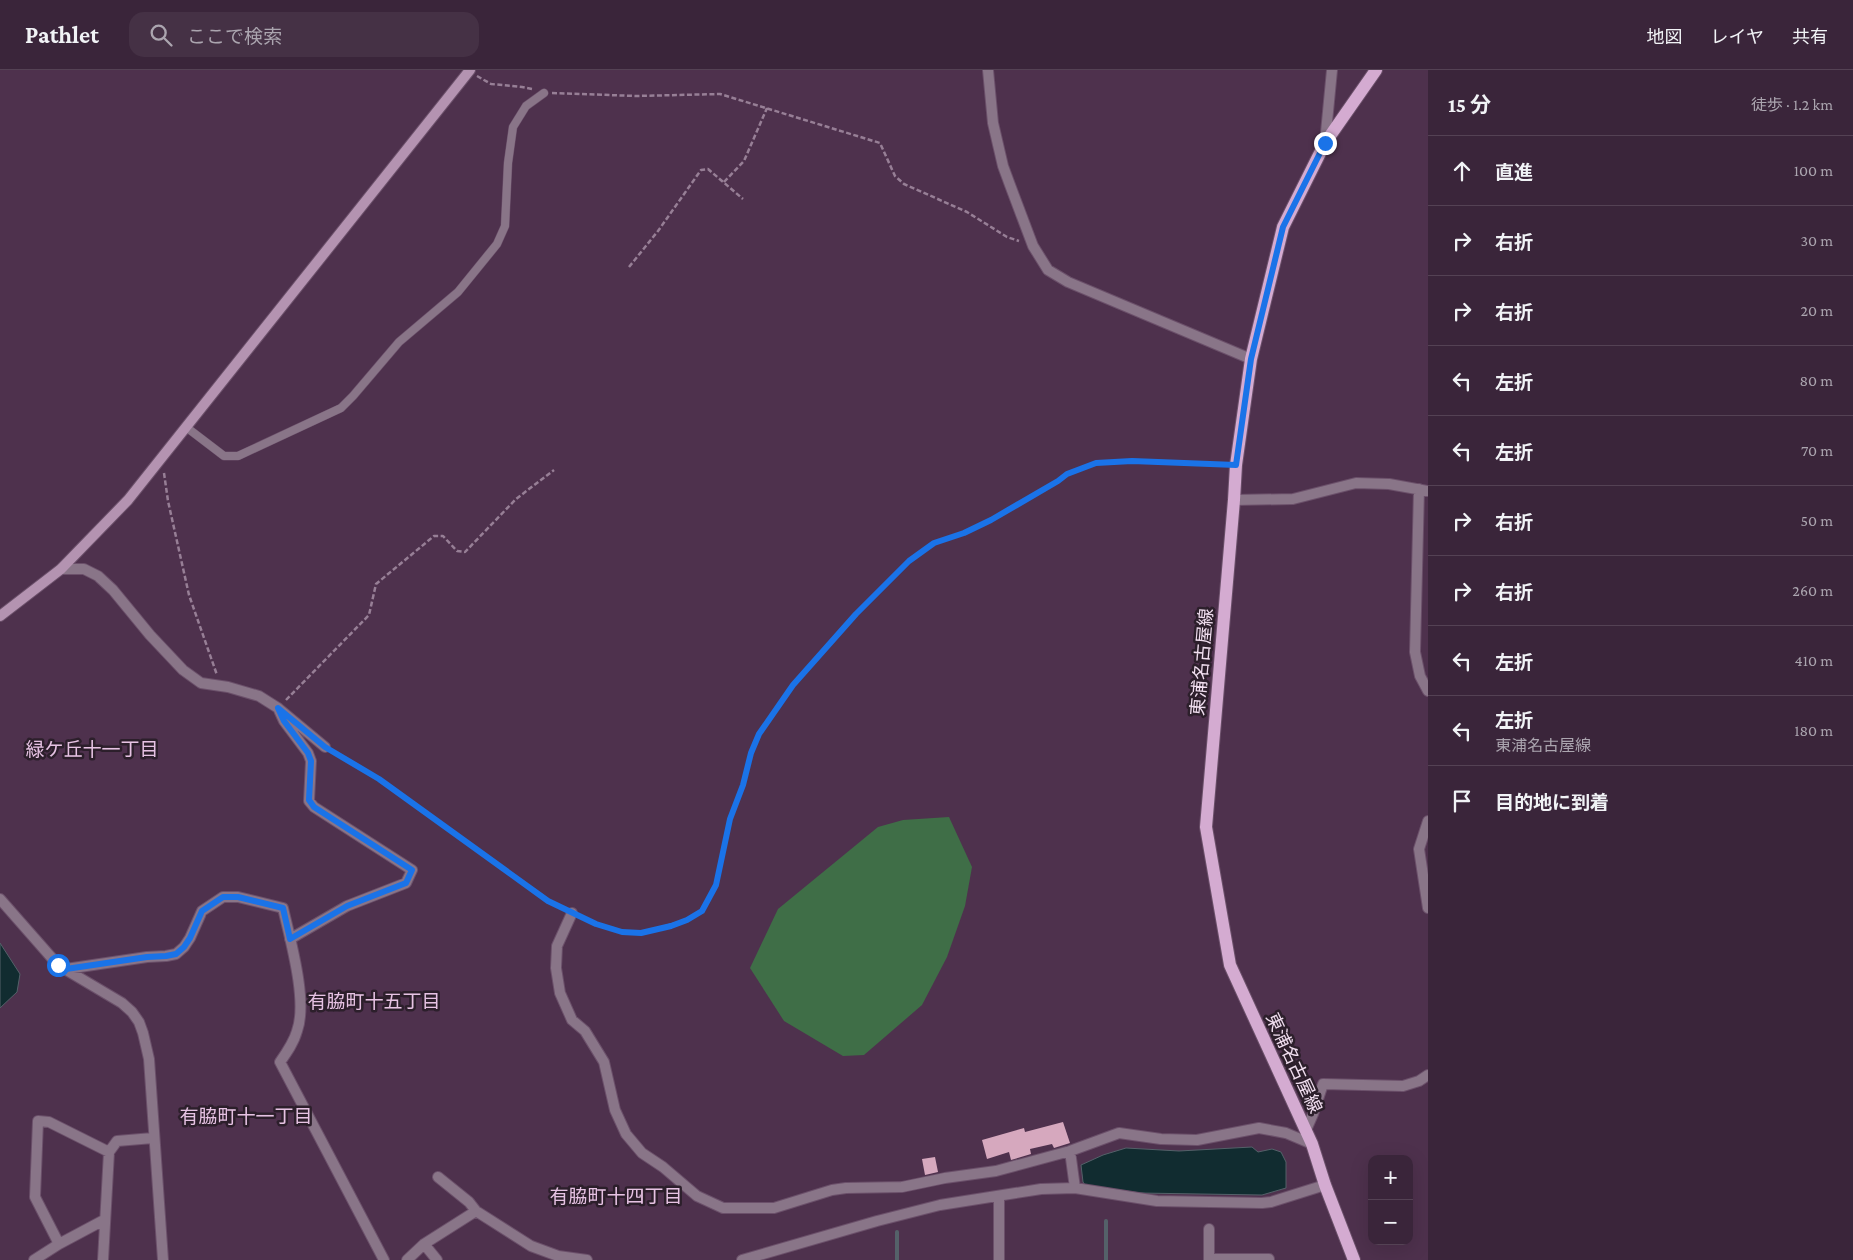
<!DOCTYPE html>
<html lang="ja">
<head>
<meta charset="utf-8">
<style>
  :root { --surface:#3a253a; --page:#453145; --text:#f1f3f6; --muted:#aba5af; --line:#544254 }
  body { margin:0; font-family:"Crimson Pro","Noto Sans JP",serif; background:var(--page); color:var(--text) }
  .controls { position:absolute; right:15px; bottom:15px; display:grid; overflow:hidden; border-radius:10px; box-shadow:0 5px 20px #0002 }
  .controls button { width:45px; height:45px; display:grid; place-items:center; padding:0; border:0; border-bottom:1px solid var(--line); background:var(--surface); color:var(--text); font:25px sans-serif }
  .stop { position:absolute; width:15px; height:15px; margin:-11px; border:4px solid #1a73e8; border-radius:50%; background:#fff }
  .stop.end { background:#1a73e8; border-color:#fff; box-shadow:0 1px 5px #0008 }
  .list { margin:0; padding:0; list-style:none }
  h2 { display:flex; justify-content:space-between; align-items:center; height:65px; margin:0; padding:0 20px; font-size:21px }
  h2 small { font-size:16px; font-weight:400; color:var(--muted) }
  .list li { display:grid; grid-template-columns:32px 1fr auto; gap:15px; align-items:center; box-sizing:border-box; height:70px; padding:0 20px; border-top:1px solid var(--line) }
  .list b { display:block; font-size:19px; white-space:nowrap }
  .list p { margin:0; font-size:16px; white-space:nowrap; color:var(--muted) }
  .list em { font-size:16px; font-style:normal; color:var(--muted) }
  .icon { flex:none; width:28px; height:28px; fill:none; stroke:currentColor; stroke-width:2; stroke-linecap:round; stroke-linejoin:round }
  .map { position:relative; flex:none; width:1428px; height:1190px; overflow:hidden }
  header { display:flex; align-items:center; gap:30px; box-sizing:border-box; height:70px; padding:0 25px; background:var(--surface); border-bottom:1px solid var(--line) }
  header strong { font-size:24px }
  nav { display:flex; gap:28px; margin-inline-start:auto; font-size:18px }
  .search { width:350px; height:45px; background:var(--page); display:flex; align-items:center; gap:12px; box-sizing:border-box; padding:0 18px; border-radius:15px; color:var(--muted); font-size:19px }
  main { display:flex }
  aside { flex:1; background:var(--surface) }
  .map>svg:first-child { display:block }
  .green { fill:#3f6e47 }
  .water { fill:#112c30; stroke:#546169 }
  .lines { fill:none; stroke-linecap:round; stroke-linejoin:round }
  .stream { stroke:#546169; stroke-width:4 }
  .building { fill:#d6a8be }
  .lane-casing { stroke:#6b506a; stroke-width:9 }
  .street-casing { stroke:#6b506a; stroke-width:12 }
  .secondary-casing { stroke:#6b506a; stroke-width:12 }
  .primary-casing { stroke:#6b506a; stroke-width:14 }
  .path { stroke:#977f96; stroke-width:2.5; stroke-dasharray:5 2.5; stroke-linecap:butt }
  .lane { stroke:#897588; stroke-width:8 }
  .street { stroke:#897588; stroke-width:10 }
  .secondary { stroke:#b493b1; stroke-width:10 }
  .primary { stroke:#d4abd1; stroke-width:12 }
  .route { stroke:#1a73e8; stroke-width:6 }
  .labels { text-anchor:middle; stroke-width:5; stroke-linejoin:round; paint-order:stroke }
  .street-label { font-size:18px; fill:#f0deef; stroke:#2c1f2b }
  .neighbourhood-label { font-size:19px; fill:#e6c2e3; stroke:#2c1f2b }
</style>
</head>
<body>
<header>
<strong>Pathlet</strong>
<div class="search"><svg class="icon" aria-label="search" viewBox="0 0 24 24"><circle cx="10" cy="10" r="6"/><path d="M15 15l6 6"/></svg>ここで検索</div>
<nav><a>地図</a><a>レイヤ</a><a>共有</a></nav>
</header>
<main>
<div class="map">
<svg width="1428" height="1190" viewBox="0 0 1428 1190">
  <rect width="100%" height="100%" fill="#4e314d"/>
  <path class="green" d="M949 747 972 797 965 836 947 887 922 935 864 985 843 986 784 951 750 898 778 839 878 757 903 750Z"/>
  <path class="water" d="M0 873 20 904 17 922 0 938Z
    M1252 1077 1258 1082 1272 1079 1281 1082 1286 1092V1118L1262 1125 1140 1123 1085 1115 1083 1112 1081 1095 1103 1085 1126 1078 1179 1081Z"/>
  <g class="lines">
    <path class="stream" d="M1106 1151V1190
      M897 1162V1190"/>
  </g>
  <path class="building" d="M1063 1052 1070 1073 1054 1078 1052 1074 1030 1079 1031 1084 1011 1090 1009 1082 987 1089 982 1070 1024 1058 1025 1062Z
    M935 1087 938 1102 925 1105 922 1089Z"/>
  <g class="lines">
    <defs>
      <path id="lane" d="M186 357 224 386H238L341 338 353 326 399 272 458 222 497 174 505 156 508 93 513 57 526 36 544 23"/>
      <path id="street" d="M988 0 993 53 1003 96 1010 115 1033 176 1048 200 1068 212 1251 289
        M1325 73 1332 0
        M1419 419 1415 582 1420 606 1428 621
        M1234 430 1293 429 1356 413 1389 414 1428 421
        M61 499H84L98 506 113 520 150 565 183 600 201 613 228 617 259 626 278 638 325 677
        M278 638 284 651 308 683 311 691 309 731 314 737 412 800 406 813 347 836 290 869
        M1428 751 1419 779 1428 838
        M0 829 58 895 122 933 132 942 139 952 143 963 149 989 163 1190
        M572 843 557 876 556 898 560 923 572 950 585 961 604 992 615 1040 626 1064 642 1083 663 1097 697 1126 723 1138H774L832 1120 846 1118 902 1117 945 1108 996 1101 1070 1081 1119 1063 1161 1069 1197 1070 1259 1058 1286 1063 1312 1074
        M66 899 147 887 166 886 176 884 184 877 190 868 202 841 223 827H238L283 838C290 869 308 931 297 961 294 972 287 982 280 992L384 1190
        M1306 1060 1313 1044 1323 1014 1403 1016 1419 1011 1428 1005
        M1070 1081 1075 1118
        M438 1107 469 1132 476 1141 531 1176 558 1186 587 1190
        M1209 1159V1190
        M59 1174 35 1127 38 1051 49 1052 109 1082 117 1071 153 1068
        M424 1174 437 1190
        M1209 1189H1269
        M34 1190 59 1174 104 1150
        M103 1190 109 1082
        M407 1190 424 1174 476 1141
        M742 1190 877 1151 940 1135 1041 1119 1075 1118 1157 1131 1262 1133 1271 1132 1325 1115
        M999 1190V1126"/>
      <path id="secondary" d="M0 546 61 499 128 430 470 0"/>
      <path id="primary" d="M1354 1190 1325 1115 1312 1074 1230 895 1206 757 1234 430 1236 395 1251 289 1283 157 1325 73 1376 0"/>
    </defs>
    <use href="#lane" class="lane-casing"/>
    <use href="#street" class="street-casing"/>
    <use href="#secondary" class="secondary-casing"/>
    <use href="#primary" class="primary-casing"/>
    <path class="path" d="M477 6 491 14 522 17 532 19
      M552 23 636 26 720 24 880 73 895 106 904 114 967 142 1007 167 1019 171
      M724 112 744 91 767 38
      M629 197 658 161 701 100 708 99 743 129
      M164 403 168 431 189 525 217 605
      M286 630 369 545 376 514 434 466H443L457 481 465 482 516 429 554 400
      M333 682 379 709 548 831 564 839
      M582 848 607 858 622 862 641 863 687 850 702 841 716 815 730 749 743 715 751 683 759 664 793 615 857 544 909 491 934 473 964 463 991 450 1058 411 1067 404 1096 393 1131 391 1224 395"/>
    <use href="#lane" class="lane"/>
    <use href="#street" class="street"/>
    <use href="#secondary" class="secondary"/>
    <use href="#primary" class="primary"/>
  </g>
  <g class="lines">
    <path class="route" d="M58 895 66 899 147 887 166 886 176 884 184 877 190 868 202 841 223 827H238L283 838 290 869 347 836 406 813 412 800 314 737 309 730 311 691 308 683 284 651 278 638 325 677 379 709 548 831 596 854 622 862 641 863 671 856 687 850 702 841 716 815 730 749 743 715 751 683 759 664 793 615 856 544 909 491 934 473 964 463 991 450 1058 411 1067 404 1096 393 1132 391 1236 395 1251 289 1283 157 1325 73"/>
  </g>
  <g class="labels">
    <g class="street-label">
      <text transform="translate(1202 592) rotate(-85)" y="6">東浦名古屋線</text>
      <text transform="translate(1294 993) rotate(65)" y="6">東浦名古屋線</text>
    </g>
    <g class="neighbourhood-label">
      <text x="92" y="686">緑ケ丘十一丁目</text>
      <text x="374" y="938">有脇町十五丁目</text>
      <text x="246" y="1053">有脇町十一丁目</text>
      <text x="616" y="1133">有脇町十四丁目</text>
    </g>
  </g>
</svg>
<div class="controls">
<button>+</button>
<button>−</button>
</div>
<div class="stop" style="left:58px;top:895px"></div>
<div class="stop end" style="left:1325px;top:73px"></div>
</div>
<aside>
<h2>15 分<small>徒歩 · 1.2 km</small></h2>
<ul class="list">
<li><svg class="icon" aria-label="ahead" viewBox="0 0 24 24"><path d="M12 20V5M6 11l6-6 6 6"/></svg><div><b>直進</b></div><em>100 m</em></li>
<li><svg class="icon" aria-label="right" viewBox="0 0 24 24"><path d="M7 20v-9h11M14 6l5 5-5 5"/></svg><div><b>右折</b></div><em>30 m</em></li>
<li><svg class="icon" aria-label="right" viewBox="0 0 24 24"><path d="M7 20v-9h11M14 6l5 5-5 5"/></svg><div><b>右折</b></div><em>20 m</em></li>
<li><svg class="icon" aria-label="left" viewBox="0 0 24 24"><path d="M17 20v-9H6M10 6l-5 5 5 5"/></svg><div><b>左折</b></div><em>80 m</em></li>
<li><svg class="icon" aria-label="left" viewBox="0 0 24 24"><path d="M17 20v-9H6M10 6l-5 5 5 5"/></svg><div><b>左折</b></div><em>70 m</em></li>
<li><svg class="icon" aria-label="right" viewBox="0 0 24 24"><path d="M7 20v-9h11M14 6l5 5-5 5"/></svg><div><b>右折</b></div><em>50 m</em></li>
<li><svg class="icon" aria-label="right" viewBox="0 0 24 24"><path d="M7 20v-9h11M14 6l5 5-5 5"/></svg><div><b>右折</b></div><em>260 m</em></li>
<li><svg class="icon" aria-label="left" viewBox="0 0 24 24"><path d="M17 20v-9H6M10 6l-5 5 5 5"/></svg><div><b>左折</b></div><em>410 m</em></li>
<li><svg class="icon" aria-label="left" viewBox="0 0 24 24"><path d="M17 20v-9H6M10 6l-5 5 5 5"/></svg><div><b>左折</b><p>東浦名古屋線</p></div><em>180 m</em></li>
<li><svg class="icon" aria-label="arrive" viewBox="0 0 24 24"><path d="M6 21V4h12l-3 4 3 4H6"/></svg><div><b>目的地に到着</b></div></li>
</ul>
</aside>
</main>
</body>
</html>
